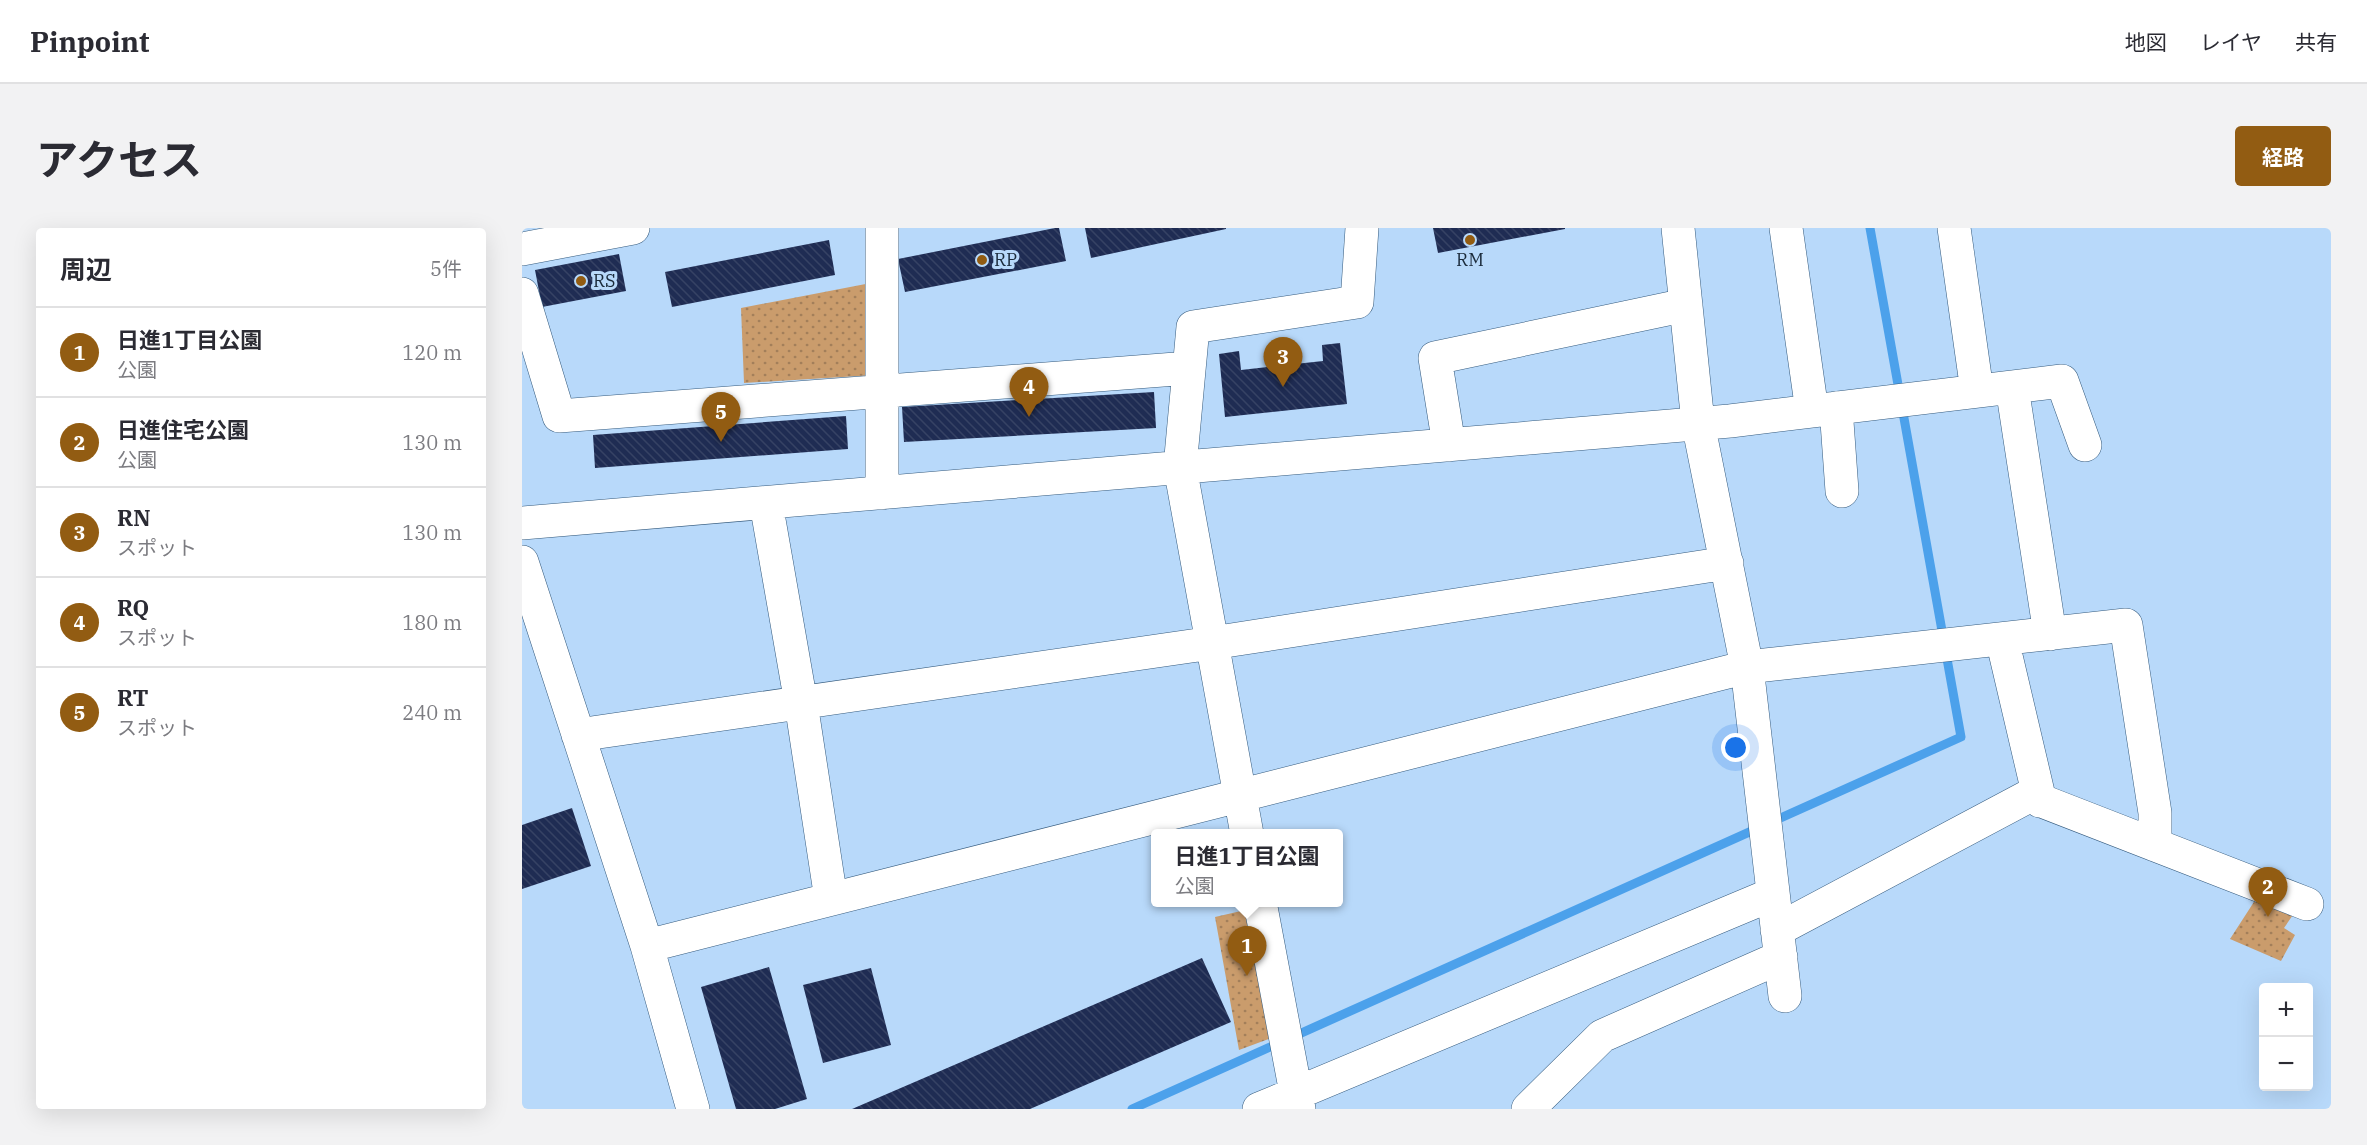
<!DOCTYPE html>
<html lang="ja">
<head>
<meta charset="utf-8">
<style>
  :root { --surface:#fff; --page:#f2f2f3; --text:#2b2b33; --muted:#7c7c81; --line:#e1e1e2; --accent:#925c12 }
  body { margin:0; font-family:"IBM Plex Serif","Noto Sans JP",serif; background:var(--page); color:var(--text) }
  .controls { position:absolute; right:18px; bottom:18px; display:grid; overflow:hidden; border-radius:6px; box-shadow:0 6px 24px #0002 }
  .controls button { width:54px; height:54px; display:grid; place-items:center; padding:0; border:0; border-bottom:2px solid var(--line); background:var(--surface); color:var(--text); font:30px sans-serif }
  .you { position:absolute; left:1214px; top:520px; width:21px; height:21px; margin:-15px; border:4px solid #fff; border-radius:50%; background:#1a73e8; box-shadow:0 0 0 9px #1a73e833 }
  .badge { display:grid; place-items:center; width:39px; height:39px; border-radius:50%; background:var(--accent); color:#fff; font-size:20px; font-weight:700 }
  .pin { position:absolute; translate:-50% -50px; filter:drop-shadow(0 2px 3px #0008) }
  .pin::after { content:''; position:absolute; top:32px; width:21px; height:18px; background:inherit; clip-path:polygon(0 0,100% 0,50% 100%) }
  .popup { position:absolute; left:629px; top:601px; width:192px; height:78px; box-sizing:border-box; display:grid; place-content:center; border-radius:6px; background:var(--surface); filter:drop-shadow(0 2px 4px #0005); font-size:20px; white-space:nowrap; color:var(--muted) }
  .popup b { font-size:22px; color:var(--text) }
  .popup::after { content:''; position:absolute; left:50%; top:100%; margin-left:-12px; border:12px solid transparent; border-top-color:var(--surface) }
  .list { margin:0; padding:0; list-style:none }
  h2 { display:flex; justify-content:space-between; align-items:center; height:78px; margin:0; padding:0 24px; font-size:26px }
  h2 small { font-size:20px; font-weight:400; color:var(--muted) }
  .list li { display:grid; grid-template-columns:39px 1fr auto; gap:18px; align-items:center; box-sizing:border-box; height:90px; padding:0 24px; border-top:2px solid var(--line) }
  .list b { display:block; font-size:22px; white-space:nowrap }
  .list p { margin:0; font-size:20px; white-space:nowrap; color:var(--muted) }
  .list em { font-size:20px; font-style:normal; color:var(--muted) }
  .map { position:relative; flex:none; width:1809px; height:881px; overflow:hidden; border-radius:6px }
  header { display:flex; align-items:center; gap:36px; box-sizing:border-box; height:84px; padding:0 30px; background:var(--surface); border-bottom:2px solid var(--line) }
  header strong { font-size:28px }
  nav { display:flex; gap:33px; margin-inline-start:auto; font-size:21px }
  .intro { display:flex; align-items:center; justify-content:space-between; box-sizing:border-box; height:144px; padding:0 36px }
  h1 { margin:0; font-size:42px }
  .button { padding:15px 27px; border-radius:6px; background:var(--accent); color:#fff; font-size:21px; font-weight:700 }
  main { display:flex; gap:36px; padding:0 36px }
  aside { flex:1; background:var(--surface); border-radius:6px; box-shadow:0 6px 24px #0002 }
  .map>svg:first-child { display:block }
  .park { fill:url(#park-dots) }
  .lines { fill:none; stroke-linecap:round; stroke-linejoin:round }
  .stream { stroke:#4ca1eb; stroke-width:9 }
  .building { fill:url(#building-back-hatch) }
  .minor-casing { stroke:#355b7e; stroke-width:34 }
  .minor { stroke:#fff; stroke-width:33 }
  .poi-dot { fill:#925c12; stroke:#b8d9fa; stroke-width:2 }
  .labels { text-anchor:middle; stroke-width:6; stroke-linejoin:round; paint-order:stroke }
  .poi-label { font-size:18px; fill:#1a2a3a; stroke:#b8d9fa; text-anchor:start }
</style>
</head>
<body>
<header>
<strong>Pinpoint</strong>
<nav><a>地図</a><a>レイヤ</a><a>共有</a></nav>
</header>
<div class="intro"><h1>アクセス</h1><a class="button">経路</a></div>
<main>
<aside>
<h2>周辺<small>5件</small></h2>
<ul class="list">
<li><span class="badge">1</span><div><b>日進1丁目公園</b><p>公園</p></div><em>120 m</em></li>
<li><span class="badge">2</span><div><b>日進住宅公園</b><p>公園</p></div><em>130 m</em></li>
<li><span class="badge">3</span><div><b>RN</b><p>スポット</p></div><em>130 m</em></li>
<li><span class="badge">4</span><div><b>RQ</b><p>スポット</p></div><em>180 m</em></li>
<li><span class="badge">5</span><div><b>RT</b><p>スポット</p></div><em>240 m</em></li>
</ul>
</aside>
<div class="map">
<svg width="1809" height="881" viewBox="0 0 1809 881">
  <defs>
    <pattern id="park-dots" width="8" height="8" patternUnits="userSpaceOnUse" patternTransform="scale(1.5)"><rect width="8" height="8" fill="#ca9c6c"/><path d="M2 2h.1M6 6h.1" fill="none" stroke="#a37f5a" stroke-width="1.8" stroke-linecap="round"/></pattern>
    <pattern id="building-back-hatch" width="6" height="6" patternUnits="userSpaceOnUse" patternTransform="scale(1.5)"><rect width="6" height="6" fill="#1f2c53"/><path d="M-1 5l2 2M0 0l6 6M5-1l2 2" fill="none" stroke="#364264"/></pattern>
  </defs>
  <rect width="100%" height="100%" fill="#b8d9fa"/>
  <path class="park" d="M354 54 353 147 222 155 219 80Z
    M1739 663 1777 678 1762 700 1773 707 1759 733 1708 711Z
    M732 680 757 807 717 822 693 689Z"/>
  <g class="lines">
    <path class="stream" d="M610 881 1439 509 1348 0"/>
  </g>
  <path class="building" d="M533 0H537L544 33 383 64 376 31Z
    M563 0H704V1L569 30Z
    M911 0H1043V1L916 25Z
    M307 12 313 47 150 79 143 44Z
    M97 26 104 63 20 79 13 42Z
    M818 115 825 176 703 189 697 126 717 123 719 142 801 133 800 117Z
    M632 164 634 200 382 214 380 179Z
    M324 188 326 221 73 240 71 207Z
    M50 580 69 638 0 661V597Z
    M680 730 709 794 508 881H330Z
    M247 739 285 871 253 881H214L179 759Z
    M349 740 369 817 301 835 281 757Z"/>
  <g class="lines">
    <defs>
      <path id="minor" d="M1156 0 1176 195 1225 439 1263 768
        M1264 0 1290 183
        M1432 0 1455 163
        M0 21 111 0
        M0 66 37 188 667 140
        M1490 159 1528 406
        M1314 180 1320 263
        M927 217 913 130 1164 77
        M360 265V0
        M244 275 279 475 309 671
        M0 295 1208 193 1540 153 1563 217
        M0 334 125 718 171 881
        M1480 411 1518 573
        M56 507 690 415 1205 335
        M725 606 658 239 671 99 835 74 840 0
        M738 674 777 881
        M1255 702 1507 568 1785 676
        M125 718 1225 439 1604 397 1633 585V617
        M737 881 1251 666
        M1006 881 1080 808 1259 729"/>
    </defs>
    <use href="#minor" class="minor-casing"/>
    <use href="#minor" class="minor"/>
  </g>
  <g class="poi-dot">
    <circle cx="948" cy="12" r="6"/>
    <circle cx="460" cy="32" r="6"/>
    <circle cx="59" cy="53" r="6"/>
  </g>
  <g class="labels">
    <g class="poi-label">
      <text x="472" y="38">RP</text>
      <text x="948" y="38" text-anchor="middle">RM</text>
      <text x="71" y="59">RS</text>
    </g>
  </g>
</svg>
<div class="controls">
<button>+</button>
<button>−</button>
</div>
<div class="you"></div>
<div class="pin badge" style="left:725px;top:748px">1</div>
<div class="popup"><b>日進1丁目公園</b>公園</div>
<div class="pin badge" style="left:1746px;top:689px">2</div>
<div class="pin badge" style="left:761px;top:159px">3</div>
<div class="pin badge" style="left:507px;top:189px">4</div>
<div class="pin badge" style="left:199px;top:214px">5</div>
</div>
</main>
</body>
</html>
